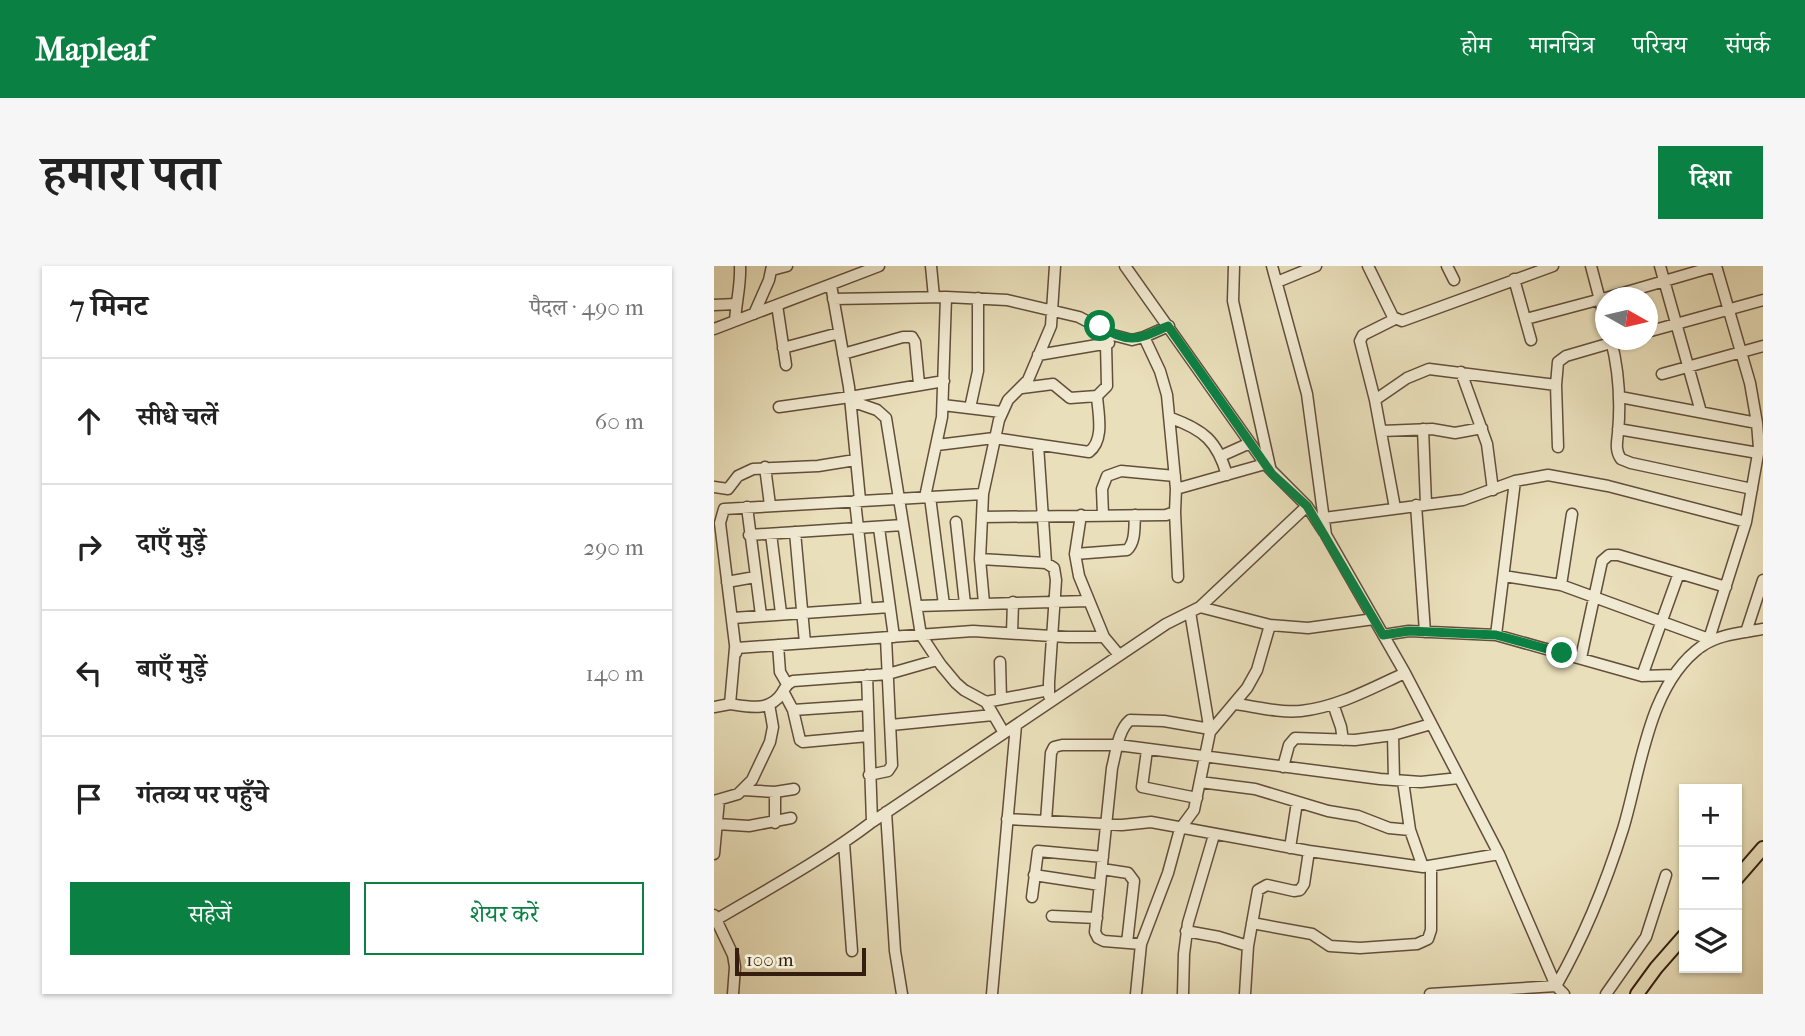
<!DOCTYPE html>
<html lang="hi">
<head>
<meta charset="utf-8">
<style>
  :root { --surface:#fff; --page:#f6f6f6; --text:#222; --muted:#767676; --line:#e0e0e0; --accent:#0b8043 }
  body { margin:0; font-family:"IM FELL French Canon","Noto Serif Devanagari",serif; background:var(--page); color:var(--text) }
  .controls { position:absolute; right:21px; bottom:21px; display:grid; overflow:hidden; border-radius:0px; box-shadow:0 2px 5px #0004 }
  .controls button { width:63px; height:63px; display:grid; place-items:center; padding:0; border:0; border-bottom:2px solid var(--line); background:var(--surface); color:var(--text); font:35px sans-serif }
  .compass { position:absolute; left:881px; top:21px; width:63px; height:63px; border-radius:50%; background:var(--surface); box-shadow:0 2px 5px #0004; rotate:98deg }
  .scale { position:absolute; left:21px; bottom:18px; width:131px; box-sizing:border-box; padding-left:7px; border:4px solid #351e0f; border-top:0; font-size:19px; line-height:24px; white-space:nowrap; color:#351e0f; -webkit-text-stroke:5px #f1ead2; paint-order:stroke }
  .stop { position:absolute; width:21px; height:21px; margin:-16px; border:5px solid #0b8043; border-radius:50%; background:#fff }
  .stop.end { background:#0b8043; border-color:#fff; box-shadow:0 2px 7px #0008 }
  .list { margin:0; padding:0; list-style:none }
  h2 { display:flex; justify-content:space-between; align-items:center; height:91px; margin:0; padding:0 28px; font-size:30px }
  h2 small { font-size:23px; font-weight:400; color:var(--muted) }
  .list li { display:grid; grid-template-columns:46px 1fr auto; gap:21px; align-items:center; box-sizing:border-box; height:126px; padding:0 28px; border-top:2px solid var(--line) }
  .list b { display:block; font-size:26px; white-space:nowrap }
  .list em { font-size:23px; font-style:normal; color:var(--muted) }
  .actions { display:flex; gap:14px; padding:21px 28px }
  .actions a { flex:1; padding:16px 0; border:2px solid var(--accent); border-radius:0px; text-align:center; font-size:24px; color:var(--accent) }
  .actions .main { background:var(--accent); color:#fff }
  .icon { flex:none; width:38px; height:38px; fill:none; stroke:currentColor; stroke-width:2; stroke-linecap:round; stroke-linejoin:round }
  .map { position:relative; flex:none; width:1049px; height:728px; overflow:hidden; border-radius:0px }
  header { display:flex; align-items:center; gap:42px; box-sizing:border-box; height:98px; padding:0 35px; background:var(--accent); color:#fff }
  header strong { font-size:33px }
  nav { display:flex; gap:38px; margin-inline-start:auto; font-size:24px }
  .intro { display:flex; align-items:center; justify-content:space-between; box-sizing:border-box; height:168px; padding:0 42px }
  h1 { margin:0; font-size:49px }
  .button { padding:18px 32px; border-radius:0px; background:var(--accent); color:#fff; font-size:24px; font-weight:700 }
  main { display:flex; gap:42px; padding:0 42px }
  aside { flex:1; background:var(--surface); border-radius:0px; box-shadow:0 2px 5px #0004 }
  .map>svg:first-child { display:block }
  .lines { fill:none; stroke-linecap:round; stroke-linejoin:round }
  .minor-casing { stroke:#624e3a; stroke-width:13 }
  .major-casing { stroke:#351e0f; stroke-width:16 }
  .minor { stroke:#f1ead2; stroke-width:10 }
  .major { stroke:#e9dfba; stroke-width:12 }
  .route { stroke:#0b8043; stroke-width:9 }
</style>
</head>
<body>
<header>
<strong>Mapleaf</strong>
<nav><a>होम</a><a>मानचित्र</a><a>परिचय</a><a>संपर्क</a></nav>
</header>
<div class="intro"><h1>हमारा पता</h1><a class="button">दिशा</a></div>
<main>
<aside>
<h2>7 मिनट<small>पैदल · 490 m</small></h2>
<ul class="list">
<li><svg class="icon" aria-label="ahead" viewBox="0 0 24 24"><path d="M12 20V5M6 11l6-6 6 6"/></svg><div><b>सीधे चलें</b></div><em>60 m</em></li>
<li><svg class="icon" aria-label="right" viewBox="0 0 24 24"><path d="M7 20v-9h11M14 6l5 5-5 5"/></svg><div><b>दाएँ मुड़ें</b></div><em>290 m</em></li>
<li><svg class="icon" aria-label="left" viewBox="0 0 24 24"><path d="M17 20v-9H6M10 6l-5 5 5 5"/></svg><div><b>बाएँ मुड़ें</b></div><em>140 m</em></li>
<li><svg class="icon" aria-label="arrive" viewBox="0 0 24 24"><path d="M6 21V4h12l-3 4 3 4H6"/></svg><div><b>गंतव्य पर पहुँचे</b></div></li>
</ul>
<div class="actions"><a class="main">सहेजें</a><a>शेयर करें</a></div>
</aside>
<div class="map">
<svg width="1049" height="728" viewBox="0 0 1049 728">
  <rect width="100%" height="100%" fill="#e9dfba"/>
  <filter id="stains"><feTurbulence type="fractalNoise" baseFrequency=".00286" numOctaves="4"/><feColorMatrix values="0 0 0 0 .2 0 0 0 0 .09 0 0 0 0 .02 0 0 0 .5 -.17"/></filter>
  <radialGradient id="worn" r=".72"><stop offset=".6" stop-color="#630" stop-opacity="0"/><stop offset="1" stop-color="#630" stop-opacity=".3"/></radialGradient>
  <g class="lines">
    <defs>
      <path id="minor" d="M217 0 220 31
        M341 0 337 60 314 114 294 134 285 154 269 228 268 251 452 249 461 246 462 223 453 129 446 105 430 71
        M411 0 551 198 593 240 610 266
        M520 0 519 35 556 201
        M558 0 593 128 612 269 691 407 785 588 842 720 850 728
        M654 0 679 51 688 55 839 0
        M733 0 740 14
        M877 0 891 53
        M946 0 987 146
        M58 4 73 0
        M800 13 817 74
        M563 16 602 0
        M117 19 135 121 146 234
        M892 32 1002 0 1036 117 1043 157 1045 182 1032 256 995 373 987 381
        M119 33 232 31 293 34 365 51 399 69 418 74 430 71 455 60
        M0 39 22 38
        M63 39 72 99
        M40 48 55 14 58 0
        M812 53 891 32
        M21 55C22 36 27 19 26 0
        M0 63 165 0
        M933 66 1049 34
        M897 74C905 105 907 134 904 167 903 176 901 185 907 193L917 197 1038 223
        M69 82 125 67
        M129 88 189 71H198L201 76 205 118
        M324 89 395 77
        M747 106 773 178 779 224
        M948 108 1049 80
        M308 122 339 118 356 132 383 130 393 120 392 78
        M906 131 1043 157
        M661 134 693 112 715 103 842 119
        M137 135 163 144 172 152 207 369 227 399 242 417 250 424 272 436 290 467
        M229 139 287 146
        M65 141 136 131 230 115
        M256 142 264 105V32
        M457 152C490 164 503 175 513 209
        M709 163 712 238
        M904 163 1044 187
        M668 165 718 163 741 167 768 162
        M223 179 280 172 375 186C391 174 384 147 383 130
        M324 179 332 297
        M844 181 842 119 844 96 852 90 907 74
        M507 190 536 177
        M51 201 56 239
        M0 221 14 223 24 210 39 203 104 200 141 194
        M462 223 551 198
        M211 231 228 151 232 31
        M216 231 230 339
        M141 235 153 342
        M702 239 711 366
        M33 241 47 349
        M681 242 661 134 646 75 649 69 681 53
        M461 246 464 311
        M367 249 361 288 365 310 390 371 405 389
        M389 249 388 223 393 210 407 205 461 210
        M268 251 266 293 270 337
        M610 252 749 234 801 215 834 209 894 220 1032 256
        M242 256 251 338
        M165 262 180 371
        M81 266 91 377
        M57 268 67 347
        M35 269 189 259
        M361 288 413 284C422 276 420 260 421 249
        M266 293 332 297 340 302 342 314 335 416V430L339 434
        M790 310 847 319 995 373
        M13 316 41 311
        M847 319 858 248
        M203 340 375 335
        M486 341 556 359 594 362 660 353
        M19 352 176 341
        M1032 366 1049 314
        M298 367 299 336
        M669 369 695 365 782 369 928 410 960 409
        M782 369 801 215
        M64 379 66 406 73 418
        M23 382 259 365 353 371H390
        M22 387 6 257 10 243 269 228
        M867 392 888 295 895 289H904L1012 321
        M286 396 287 433
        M153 409 158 556
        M928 410 965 307
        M69 425 79 444 86 474 89 476 154 470
        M272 436 335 424
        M16 438C35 441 56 446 68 427 72 421 72 418 79 415L174 408 223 394
        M522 438C543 441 566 447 587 445 624 441 658 422 691 407
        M619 438 627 461 629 474
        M0 441 16 438 21 382
        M79 444 154 439
        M177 459 279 449
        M496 466 533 422 543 404 556 359
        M679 469 680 514
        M433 484 428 521 483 532
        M569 501 575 479 581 472 641 474 679 469 717 458
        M155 509 174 505 178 499 172 372
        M689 515 696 564 709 601
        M486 516 541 523 614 545 644 550 675 562 696 564
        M30 524 61 526 80 523
        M61 526V557
        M0 535 24 528 38 514 56 476 59 461 55 438
        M172 546 181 685 188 728
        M293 553 408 559 437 556 595 585 709 601 785 588
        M332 555 337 487 340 481 348 479H404L666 513 707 516 745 512
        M3 558 35 560 77 552
        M130 577 138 685
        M576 582 583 536
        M0 588 5 534
        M388 603 414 607 420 615 413 677
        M320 609 386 619
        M318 631 324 585 389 591
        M0 649 19 689 21 701 19 728
        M338 650 383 652
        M0 655C54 623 108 594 158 556L452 358 486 341 593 240
        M538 657 598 668 616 680 646 682 703 678 714 673 717 664V600
        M472 665 505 671 534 680
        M427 678 390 675 384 672 381 666 398 502C402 487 404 464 416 454L450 455 496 463
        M842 720C870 671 892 617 909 563 927 504 934 418 988 380 1006 368 1028 367 1049 363
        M278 728 302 459
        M422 728 427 678 454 607 466 563 480 544 496 466 476 346
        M469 728 470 688 474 657 500 569
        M531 728 534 680 544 624 553 619 580 625 586 624 590 618 595 585
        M716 728 842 720
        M892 728 932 671 952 609"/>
      <path id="major" d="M1023 612 1049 582
        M923 728 942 702 970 670"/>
    </defs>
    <use href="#minor" class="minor-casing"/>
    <use href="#major" class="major-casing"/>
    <use href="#minor" class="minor"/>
    <use href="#major" class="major"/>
  </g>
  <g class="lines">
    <path class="route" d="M386 60C415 79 425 73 454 60L558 208 593 240 669 369 695 365 782 369 848 387"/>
  </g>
  <rect width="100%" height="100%" filter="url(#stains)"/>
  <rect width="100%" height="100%" fill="url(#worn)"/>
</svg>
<div class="controls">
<button>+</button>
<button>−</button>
<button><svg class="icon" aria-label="layers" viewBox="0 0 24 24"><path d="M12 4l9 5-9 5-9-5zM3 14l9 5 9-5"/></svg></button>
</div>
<svg class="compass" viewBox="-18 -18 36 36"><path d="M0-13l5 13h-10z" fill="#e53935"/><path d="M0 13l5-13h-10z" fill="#767676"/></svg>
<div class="scale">100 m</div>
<div class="stop" style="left:386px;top:60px"></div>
<div class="stop end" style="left:848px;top:387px"></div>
</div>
</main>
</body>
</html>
